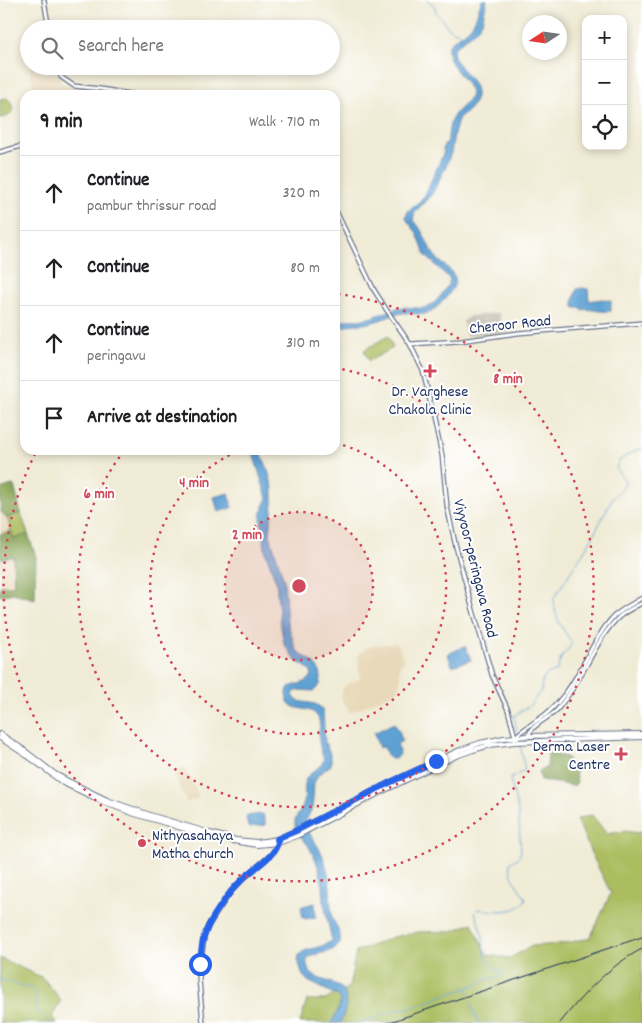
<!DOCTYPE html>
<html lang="en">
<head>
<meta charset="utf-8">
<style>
  :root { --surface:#fff; --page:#f6f6f6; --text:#202124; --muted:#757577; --line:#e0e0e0 }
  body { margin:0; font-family:Dekko,sans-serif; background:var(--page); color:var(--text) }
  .controls { position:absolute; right:15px; top:15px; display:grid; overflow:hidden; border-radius:10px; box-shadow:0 2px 8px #0003 }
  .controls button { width:45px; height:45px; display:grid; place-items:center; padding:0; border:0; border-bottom:1px solid var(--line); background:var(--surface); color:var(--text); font:25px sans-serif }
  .compass { position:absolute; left:522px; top:15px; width:45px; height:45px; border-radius:50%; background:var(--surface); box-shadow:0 2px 8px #0003; rotate:258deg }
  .stop { position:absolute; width:15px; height:15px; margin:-11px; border:4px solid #2563eb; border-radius:50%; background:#fff }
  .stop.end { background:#2563eb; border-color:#fff; box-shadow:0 1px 5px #0008 }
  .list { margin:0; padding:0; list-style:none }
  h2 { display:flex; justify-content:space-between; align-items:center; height:65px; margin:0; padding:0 20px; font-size:21px }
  h2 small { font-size:16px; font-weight:400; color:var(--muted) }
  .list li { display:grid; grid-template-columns:32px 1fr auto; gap:15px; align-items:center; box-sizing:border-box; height:75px; padding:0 20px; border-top:1px solid var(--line) }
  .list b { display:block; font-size:19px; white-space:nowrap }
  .list p { margin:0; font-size:16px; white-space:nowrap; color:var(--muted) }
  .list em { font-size:16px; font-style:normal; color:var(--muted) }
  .icon { flex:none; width:28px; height:28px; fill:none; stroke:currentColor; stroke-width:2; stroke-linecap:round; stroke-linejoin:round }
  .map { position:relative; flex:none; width:642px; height:1023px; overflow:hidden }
  .search { position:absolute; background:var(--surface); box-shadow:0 2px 8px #0003; left:20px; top:20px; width:320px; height:55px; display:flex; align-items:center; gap:12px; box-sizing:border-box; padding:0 18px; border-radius:28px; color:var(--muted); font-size:19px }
  .panel { position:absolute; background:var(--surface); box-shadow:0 2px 8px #0003; left:20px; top:90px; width:320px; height:365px; border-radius:15px }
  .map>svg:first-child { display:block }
  .built { fill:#e8d9ba }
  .industrial { fill:#c9c3b8 }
  .green { fill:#acbd60; stroke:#64765f }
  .forest { fill:#89a456; stroke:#526a5a }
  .water { fill:#5fa1d3; stroke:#3d6898 }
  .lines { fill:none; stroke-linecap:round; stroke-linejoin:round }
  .stream { stroke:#5fa1d3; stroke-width:1 }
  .tertiary-casing { stroke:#667188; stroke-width:5.5 }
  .secondary-casing { stroke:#667188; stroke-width:5.5 }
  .primary-casing { stroke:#667188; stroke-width:6 }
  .tertiary { stroke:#fff; stroke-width:3 }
  .secondary { stroke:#fff; stroke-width:3 }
  .primary { stroke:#fff; stroke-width:4 }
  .rail { stroke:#1b2f5e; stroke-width:1 }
  .route { stroke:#2563eb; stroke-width:6 }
  .ring { fill:none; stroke:#d1495b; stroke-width:2.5; stroke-dasharray:2.5 5 }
  .poi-dot { fill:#d1495b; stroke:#fff; stroke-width:2 }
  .labels { text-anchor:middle; stroke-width:4; stroke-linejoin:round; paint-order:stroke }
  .street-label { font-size:16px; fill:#1b2f5e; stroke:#fff }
  .poi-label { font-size:16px; fill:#1b2f5e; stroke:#fff }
  .centre { fill:#d1495b; stroke:#fff; stroke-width:2.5 }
  .ring-label { font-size:15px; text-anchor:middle; font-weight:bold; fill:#d1495b; stroke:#fff; stroke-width:4; stroke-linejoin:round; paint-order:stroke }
</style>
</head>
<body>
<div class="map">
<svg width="642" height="1023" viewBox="0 0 642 1023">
  <rect width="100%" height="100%" fill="#fff"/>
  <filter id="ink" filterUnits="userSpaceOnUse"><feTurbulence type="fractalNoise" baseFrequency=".02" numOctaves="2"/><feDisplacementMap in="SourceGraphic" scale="10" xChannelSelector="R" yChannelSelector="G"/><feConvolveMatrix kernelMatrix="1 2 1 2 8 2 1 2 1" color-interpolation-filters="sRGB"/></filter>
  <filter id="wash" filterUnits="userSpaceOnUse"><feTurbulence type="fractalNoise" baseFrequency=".0096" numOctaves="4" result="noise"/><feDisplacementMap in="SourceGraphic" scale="20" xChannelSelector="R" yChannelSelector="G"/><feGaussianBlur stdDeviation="1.12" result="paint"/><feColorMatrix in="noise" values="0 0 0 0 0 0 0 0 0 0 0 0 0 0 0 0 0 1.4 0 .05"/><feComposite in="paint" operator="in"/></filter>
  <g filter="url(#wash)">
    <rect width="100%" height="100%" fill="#f0ebd5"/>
    <path class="built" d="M29 66H56L61 83 75 88 76 95H35Z
      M12 485 14 486 21 513 36 556 35 599 13 593 0 596V489Z
      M396 643 400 649 404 663 400 664V688L397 691 350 713 341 699 342 690 345 686 361 678 359 670 358 654 367 648 376 645Z
      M184 766 199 797 187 803 173 772Z"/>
    <path class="industrial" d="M499 313 502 329 514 328 515 332 466 336 463 321 470 316Z"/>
    <path class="green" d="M7 98 12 103 14 109C10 116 7 117 0 118V99Z
      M388 336 393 348 369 361 364 350Z
      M21 513 28 534 14 539 7 518Z
      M592 815 607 834 624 831 640 833 642 831V1023H300L307 1000H325L349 987 356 952 393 937 419 932 453 931 472 923 487 955 510 958 532 946 561 944 590 938 611 893 591 853 577 819Z
      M0 958 43 978 61 1000 52 1017 57 1023H0Z"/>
    <path class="forest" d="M12 485 14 486 21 513 7 518 0 511V489Z
      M11 531 14 539 28 534 36 556 35 599 13 593 0 596V586H14L13 557C8 556 5 559 0 558V534Z
      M548 753 567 757 570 764 574 767 577 783 573 786 541 780 539 774 540 770 547 767Z"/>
    <path class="water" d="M482 0H487L482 22 479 27 453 49C452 68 478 77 476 96 474 106 468 112 459 117L454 134 451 153 445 168 432 194 415 212 413 220C424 230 426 244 435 256 441 264 451 268 455 278 458 288 437 309 428 313 420 316 411 312 402 313 391 315 380 321 369 323 362 325 353 323 347 326 342 327 338 331 335 335V326C347 315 351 322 364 319 375 317 386 312 397 308 406 306 416 309 424 308 434 307 447 289 450 280L448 277 425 255 417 233 409 223 406 218 408 211 420 201 425 195 444 152 443 150 444 145 447 144C449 133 448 123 455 114 459 108 471 101 471 93 470 86 458 73 454 67 437 39 458 42 472 25 477 18 478 8 482 0Z
      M582 288 588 289 589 299 588 301 603 299 611 301V311C600 313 592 308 582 310L581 308H575L573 303 577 289Z
      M252 450H260L267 467 273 488V503L270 535 284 580 287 622 296 649 302 655 309 659 315 664 320 672 321 677 320 685 314 691 300 690 294 692 293 696 298 701 315 704 319 706 323 711 325 743C329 749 332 758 331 765L318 775 314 783 313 800 312 808 306 821C307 826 309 831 311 836 316 844 321 850 324 859 327 868 330 880 330 889 331 898 330 907 332 916 334 925 345 936 338 945 331 955 316 951 307 959 304 982 332 978 342 989 350 998 345 1014 340 1023H331C336 1014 343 1005 338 996L308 981 303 976 298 960 299 955 304 951 322 946 332 941 324 904 323 885 319 869 315 858 308 845 302 838 295 826V820L302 808 304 803 305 784 306 778 322 764 324 759C322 753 319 746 319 740 318 732 322 723 317 716 310 705 291 713 287 699 286 694 287 691 289 687 297 684 310 683 312 674L309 669 296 661 284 644 280 622 276 582 266 554 263 538 261 518 263 507 267 498Z
      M229 493 232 508 218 512 214 497Z
      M465 646 471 660 452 666 448 654Z
      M394 723 399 731 402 741 397 744 400 755 393 759 389 758 383 746 379 748 374 733Z
      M263 814 266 825 248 827 246 816Z
      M315 903 316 917 305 919V917L303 918 301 907 303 906Z"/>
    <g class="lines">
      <path class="stream" d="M427 0 434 5 436 12 450 30 459 33 460 34
        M517 732 514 716 529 706 541 691 542 681 547 674 556 672C559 667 559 661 562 656 566 652 569 648 572 643L559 623 555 610 554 598 591 540 613 497 624 486 626 482 616 469 619 461 629 454 642 448
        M0 979C12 982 24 987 36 990V1001L39 1012 51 1023
        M467 988 469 993
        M472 1003 473 1010 479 1023
        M361 1023 397 1010 413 1007 433 1000 444 995 467 988 490 978H498L503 976 502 972 495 969 489 962 484 953 483 937 475 912 478 909C493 911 520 915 526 898 517 886 510 877 510 863L519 857 521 851 518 811 510 779 525 770 520 744"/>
    </g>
  </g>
  <g filter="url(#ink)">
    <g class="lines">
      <defs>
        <path id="tertiary" d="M410 344 423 371 430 401 442 455 447 506 455 543 471 603 492 675 508 710 515 737"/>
        <path id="secondary" d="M44 0 49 29
          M58 66 61 77 74 86 101 89 137 95
          M0 152 25 145
          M335 209 374 290 386 309 410 344 460 341 518 333 642 323
          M528 737C531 725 547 719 556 711 559 708 561 705 563 702 584 677 596 638 619 617 626 611 634 607 642 603
          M515 742V737C522 730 531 725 539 719 549 713 557 704 564 695 583 671 592 640 613 617 622 609 632 604 642 598
          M203 1023 199 979 204 937 208 926 231 891 243 879 273 853 278 843 277 839"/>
        <path id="primary" d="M0 734 24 750 55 774 66 780 107 800 153 816 210 833 236 840 257 842 278 839 295 831 391 782 460 750 480 743 504 738 528 736 642 734
          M0 738 32 759 63 783 108 804 135 814 215 838 257 845 278 843 297 836 381 792 456 756 473 750 490 745 515 742 642 737"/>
      </defs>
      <use href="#tertiary" class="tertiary-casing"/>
      <use href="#secondary" class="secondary-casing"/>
      <use href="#primary" class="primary-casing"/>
      <use href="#tertiary" class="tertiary"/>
      <use href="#secondary" class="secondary"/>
      <use href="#primary" class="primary"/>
      <path class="rail" d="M387 1023 642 937
        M560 1023C582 995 610 965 642 949"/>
    </g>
  </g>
  <g class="lines" filter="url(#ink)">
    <path class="route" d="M200 964C201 955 201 945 204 937 209 919 229 892 243 879 255 867 272 859 278 843L277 839 295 831 391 782 436 761"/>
  </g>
  <circle cx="299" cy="586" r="74" fill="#d1495b" fill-opacity=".12"/>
  <g class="ring">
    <circle cx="299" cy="586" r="74"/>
    <path d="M336 443A148 148 0 1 1 240 450"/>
    <path d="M335 368A221 221 0 1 1 124 451"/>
    <path d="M338 294A295 295 0 1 1 36 452"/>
  </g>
  <g class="poi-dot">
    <path d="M427.5 363.5h5v5h5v5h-5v5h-5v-5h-5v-5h5z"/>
    <path d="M618.5 746.5h5v5h5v5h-5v5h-5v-5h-5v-5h5z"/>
    <circle cx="142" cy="843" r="5"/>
  </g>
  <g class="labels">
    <g class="street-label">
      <text transform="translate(510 323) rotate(-6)" y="6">Cheroor Road</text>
      <text transform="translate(477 568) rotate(76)" y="6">Viyyoor-peringava Road</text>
    </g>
    <g class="poi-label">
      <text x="430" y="396">Dr. Varghese<tspan x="430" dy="18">Chakola Clinic</tspan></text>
      <text x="610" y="751" text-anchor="end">Derma Laser<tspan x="610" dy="18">Centre</tspan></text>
      <text x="152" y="840" text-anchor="start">Nithyasahaya<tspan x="152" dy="18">Matha church</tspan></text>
    </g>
  </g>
  <circle cx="299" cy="586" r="8" class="centre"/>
  <g class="ring-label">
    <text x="508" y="383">8 min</text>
    <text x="194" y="487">4 min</text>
    <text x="99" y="498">6 min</text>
    <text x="247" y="539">2 min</text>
  </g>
</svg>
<div class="controls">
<button>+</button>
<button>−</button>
<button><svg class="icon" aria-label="locate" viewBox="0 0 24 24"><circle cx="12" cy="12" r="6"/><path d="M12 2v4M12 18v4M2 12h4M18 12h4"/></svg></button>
</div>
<svg class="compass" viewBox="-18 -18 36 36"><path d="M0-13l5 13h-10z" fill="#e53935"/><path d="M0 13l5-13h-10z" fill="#757577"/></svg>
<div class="stop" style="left:200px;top:964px"></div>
<div class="stop end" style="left:436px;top:761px"></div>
<div class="search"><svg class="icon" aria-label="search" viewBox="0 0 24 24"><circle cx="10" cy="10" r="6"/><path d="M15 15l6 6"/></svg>Search here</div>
<section class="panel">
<h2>9 min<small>Walk · 710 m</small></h2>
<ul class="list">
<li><svg class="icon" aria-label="ahead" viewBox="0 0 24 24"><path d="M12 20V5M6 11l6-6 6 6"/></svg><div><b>Continue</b><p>pambur thrissur road</p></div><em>320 m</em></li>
<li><svg class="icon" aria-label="ahead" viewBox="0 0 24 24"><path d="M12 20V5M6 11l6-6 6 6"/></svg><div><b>Continue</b></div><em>80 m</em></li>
<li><svg class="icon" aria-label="ahead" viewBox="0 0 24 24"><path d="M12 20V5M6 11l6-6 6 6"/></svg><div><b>Continue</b><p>peringavu</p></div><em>310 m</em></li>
<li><svg class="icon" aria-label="arrive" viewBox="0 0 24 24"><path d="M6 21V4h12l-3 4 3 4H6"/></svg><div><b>Arrive at destination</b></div></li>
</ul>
</section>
</div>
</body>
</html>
